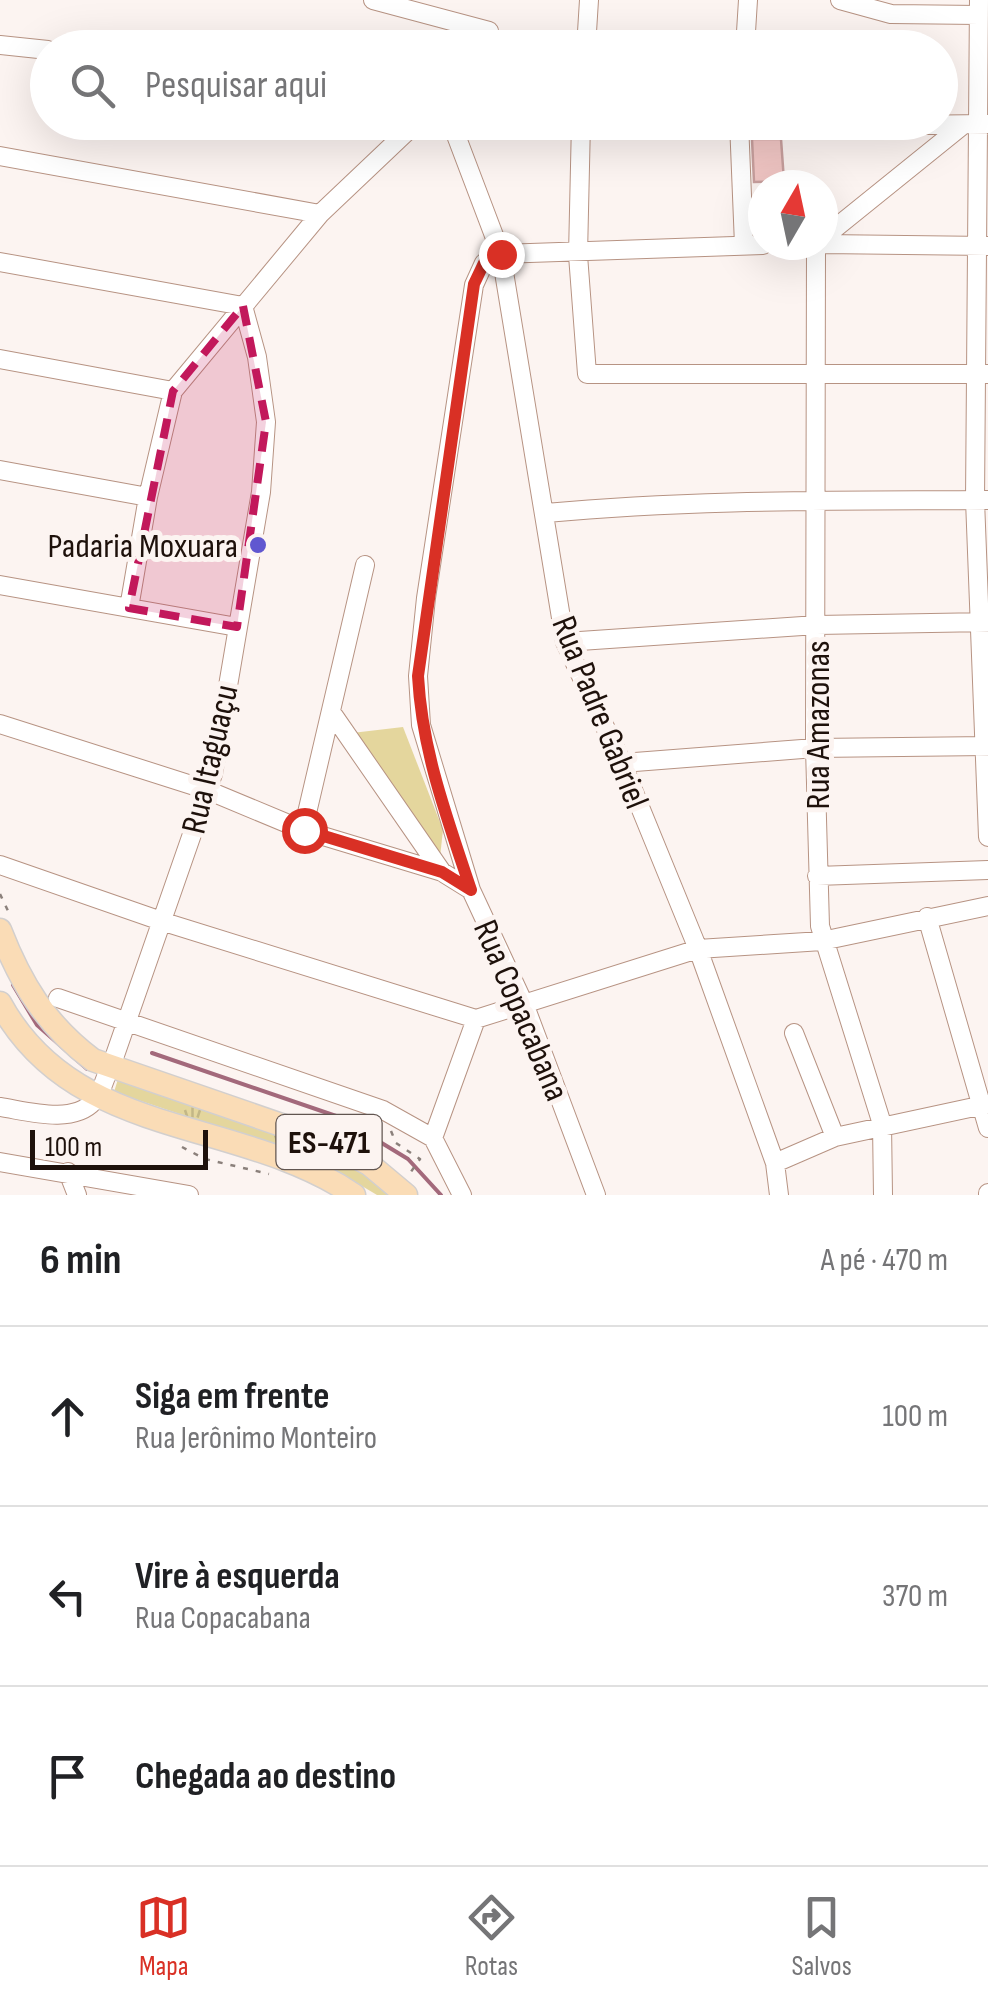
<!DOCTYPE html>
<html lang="pt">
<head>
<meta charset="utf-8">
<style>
  :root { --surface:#fff; --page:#f6f6f6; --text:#202124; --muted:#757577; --line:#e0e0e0; --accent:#d93025 }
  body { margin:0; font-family:"Sofia Sans Condensed",sans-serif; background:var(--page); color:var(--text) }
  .compass { position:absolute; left:748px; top:170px; width:90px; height:90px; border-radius:50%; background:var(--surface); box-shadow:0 10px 40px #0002; rotate:9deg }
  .scale { position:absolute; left:30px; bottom:25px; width:178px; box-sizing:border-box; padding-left:10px; border:5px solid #1e110b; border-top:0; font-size:28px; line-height:35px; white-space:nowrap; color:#1e110b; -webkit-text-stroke:8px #fcf4f1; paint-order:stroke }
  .stop { position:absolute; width:30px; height:30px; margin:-22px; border:8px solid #d93025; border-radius:50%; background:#fff }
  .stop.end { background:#d93025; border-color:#fff; box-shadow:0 2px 10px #0008 }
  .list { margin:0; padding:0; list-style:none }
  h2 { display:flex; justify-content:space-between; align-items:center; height:130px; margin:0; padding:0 40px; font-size:42px }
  h2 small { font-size:32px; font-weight:400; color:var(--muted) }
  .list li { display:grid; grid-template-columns:65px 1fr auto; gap:30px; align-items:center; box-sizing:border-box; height:180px; padding:0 40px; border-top:2px solid var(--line) }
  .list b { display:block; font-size:38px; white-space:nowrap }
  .list p { margin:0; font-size:32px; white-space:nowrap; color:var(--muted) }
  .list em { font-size:32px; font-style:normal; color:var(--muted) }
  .icon { flex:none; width:55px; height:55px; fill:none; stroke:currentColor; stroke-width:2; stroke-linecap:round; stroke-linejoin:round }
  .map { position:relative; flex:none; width:988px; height:1195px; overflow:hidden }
  .search { position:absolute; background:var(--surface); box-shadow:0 10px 40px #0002; left:30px; right:30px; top:30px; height:110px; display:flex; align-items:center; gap:25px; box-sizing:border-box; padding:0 35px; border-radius:55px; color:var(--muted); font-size:38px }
  .sheet { height:670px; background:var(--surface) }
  nav { display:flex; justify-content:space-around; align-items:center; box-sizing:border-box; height:140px; border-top:2px solid var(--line); background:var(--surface); font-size:28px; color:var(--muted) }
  nav a { display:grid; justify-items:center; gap:5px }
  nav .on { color:var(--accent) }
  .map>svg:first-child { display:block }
  .grass { fill:url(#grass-tufts) }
  .park { fill:#e4d69d }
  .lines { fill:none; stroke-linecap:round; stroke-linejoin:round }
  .stream { stroke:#a3697b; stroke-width:4 }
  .building { fill:#f2c7c5; stroke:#c9a09e; stroke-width:2.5 }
  .minor-casing { stroke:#b79383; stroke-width:20 }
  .major-casing { stroke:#d2cfce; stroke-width:25 }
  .path { stroke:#8b807b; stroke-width:2.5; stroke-dasharray:5 8; stroke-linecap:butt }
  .minor { stroke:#fff; stroke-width:18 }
  .major { stroke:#fadcb6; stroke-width:22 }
  .route { stroke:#d93025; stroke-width:12 }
  .marked { fill:#c2185b; fill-opacity:0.2; stroke:#c2185b; stroke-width:8; stroke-dasharray:20 12; stroke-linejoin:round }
  .poi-dot { fill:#6057d0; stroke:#fcf4f1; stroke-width:4 }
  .labels { text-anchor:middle; stroke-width:10; stroke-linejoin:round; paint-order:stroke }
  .shield { fill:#fcf4f1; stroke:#615550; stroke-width:2.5 }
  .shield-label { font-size:32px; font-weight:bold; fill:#1e110b }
  .poi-label { font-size:35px; fill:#1e110b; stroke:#fcf4f1; text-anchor:end }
  .street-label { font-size:35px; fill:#1e110b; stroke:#fcf4f1 }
</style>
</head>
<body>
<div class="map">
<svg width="988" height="1195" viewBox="0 0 988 1195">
  <defs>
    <pattern id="grass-tufts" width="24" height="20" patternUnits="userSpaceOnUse" patternTransform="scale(2.5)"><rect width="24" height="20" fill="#e4d69d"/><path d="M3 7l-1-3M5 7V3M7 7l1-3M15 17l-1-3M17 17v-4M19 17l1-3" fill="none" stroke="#c3b786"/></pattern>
  </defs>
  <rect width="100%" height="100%" fill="#fcf4f1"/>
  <path class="grass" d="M118 1079 325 1148 398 1195H377L320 1161 114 1092Z"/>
  <path class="park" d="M403 727 443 830 440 857 352 733Z"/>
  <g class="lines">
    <path class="stream" d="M13 985 37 1025 87 1069
      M152 1053 339 1117 408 1159 441 1195"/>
  </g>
  <path class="building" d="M752 139H781L784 181 754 182Z"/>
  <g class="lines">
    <defs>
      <path id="minor" d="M373 0 489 31
        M840 0 891 14 979 15
        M979 0 975 500 988 837
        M0 45 48 50
        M586 48 589 0
        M745 48 748 0
        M437 122 454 130 988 124
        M581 122 578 255 587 374H988
        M739 122 744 245
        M454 130 501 254 565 642 622 763 698 949 775 1163 779 1195
        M0 156 320 214
        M823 238 963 125
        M823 244 988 246
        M816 245 815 748 820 926 882 1124 883 1195
        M0 262 243 306 257 357 266 422 261 492 213 774 114 1058C106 1071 104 1090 94 1101 73 1125 27 1111 0 1107
        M0 359 173 391
        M0 470 148 497
        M546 513C694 499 839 501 988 500
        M0 585 237 627
        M129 608 148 497 173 391 320 214 417 122
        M565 642 817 625 988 622
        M334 716 442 872
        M0 724 207 790 303 830 442 872 471 890
        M622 763 815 748 988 746
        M303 830 365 565
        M0 865 164 922 476 1019 698 949 822 941 988 906
        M817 876 988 870
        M927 917 988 1128
        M58 998 383 1110 433 1138 462 1195
        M794 1033 835 1137
        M433 1138 476 1019
        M0 1162 189 1195
        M775 1163 835 1137 988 1104
        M68 1172 77 1195
        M596 1195 525 1006 471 890 421 725 418 676 426 598 474 285 484 263 501 254 763 245
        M988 1195V1193"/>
      <path id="major" d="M0 930C21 984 46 1025 93 1060L325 1140 369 1164 406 1195
        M0 1003C75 1141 239 1116 354 1195"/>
    </defs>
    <use href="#minor" class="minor-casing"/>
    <use href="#major" class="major-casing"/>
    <path class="path" d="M0 894 9 913
      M391 1131 396 1143 420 1159 408 1176
      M182 1147 205 1159 269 1174"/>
    <use href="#minor" class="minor"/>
    <use href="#major" class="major"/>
  </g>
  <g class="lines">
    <path class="route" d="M304 830 442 872 471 890C447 818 422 751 418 676L474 284 484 263 501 254"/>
  </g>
  <path class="marked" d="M243 306 266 422 237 627 129 608 173 391Z"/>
  <circle class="poi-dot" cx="258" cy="545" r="10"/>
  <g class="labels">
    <rect class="shield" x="276.5" y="1115" width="105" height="54" rx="8"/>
    <g class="shield-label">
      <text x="329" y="1153">ES-471</text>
    </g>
    <g class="poi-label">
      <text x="238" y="557">Padaria Moxuara</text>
    </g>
    <g class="street-label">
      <text transform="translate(601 712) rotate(68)" y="12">Rua Padre Gabriel</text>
      <text transform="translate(817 725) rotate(-90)" y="12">Rua Amazonas</text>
      <text transform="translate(209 759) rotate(-77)" y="12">Rua Itaguaçu</text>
      <text transform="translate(522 1010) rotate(67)" y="12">Rua Copacabana</text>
    </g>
  </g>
</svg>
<svg class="compass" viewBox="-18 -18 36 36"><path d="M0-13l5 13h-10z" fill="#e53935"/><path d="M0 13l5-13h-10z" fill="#757577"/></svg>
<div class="scale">100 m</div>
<div class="stop" style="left:304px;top:830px"></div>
<div class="stop end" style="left:501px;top:254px"></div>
<div class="search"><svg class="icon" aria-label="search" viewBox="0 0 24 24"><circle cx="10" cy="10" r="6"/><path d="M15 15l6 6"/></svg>Pesquisar aqui</div>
</div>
<section class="sheet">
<h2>6 min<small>A pé · 470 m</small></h2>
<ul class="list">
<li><svg class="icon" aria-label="ahead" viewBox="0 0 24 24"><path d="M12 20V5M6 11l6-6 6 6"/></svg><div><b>Siga em frente</b><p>Rua Jerônimo Monteiro</p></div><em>100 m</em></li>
<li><svg class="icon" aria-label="left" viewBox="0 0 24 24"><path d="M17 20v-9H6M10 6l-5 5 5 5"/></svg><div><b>Vire à esquerda</b><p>Rua Copacabana</p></div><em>370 m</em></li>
<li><svg class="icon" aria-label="arrive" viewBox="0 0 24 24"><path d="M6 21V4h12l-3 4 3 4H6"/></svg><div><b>Chegada ao destino</b></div></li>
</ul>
</section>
<nav>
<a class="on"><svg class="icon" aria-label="map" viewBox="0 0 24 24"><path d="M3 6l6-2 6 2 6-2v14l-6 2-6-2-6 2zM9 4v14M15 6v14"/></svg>Mapa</a>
<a><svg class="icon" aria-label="directions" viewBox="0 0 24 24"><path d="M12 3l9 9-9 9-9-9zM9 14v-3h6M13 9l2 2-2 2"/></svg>Rotas</a>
<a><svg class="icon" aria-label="saved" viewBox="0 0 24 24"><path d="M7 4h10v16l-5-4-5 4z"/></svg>Salvos</a>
</nav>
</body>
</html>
